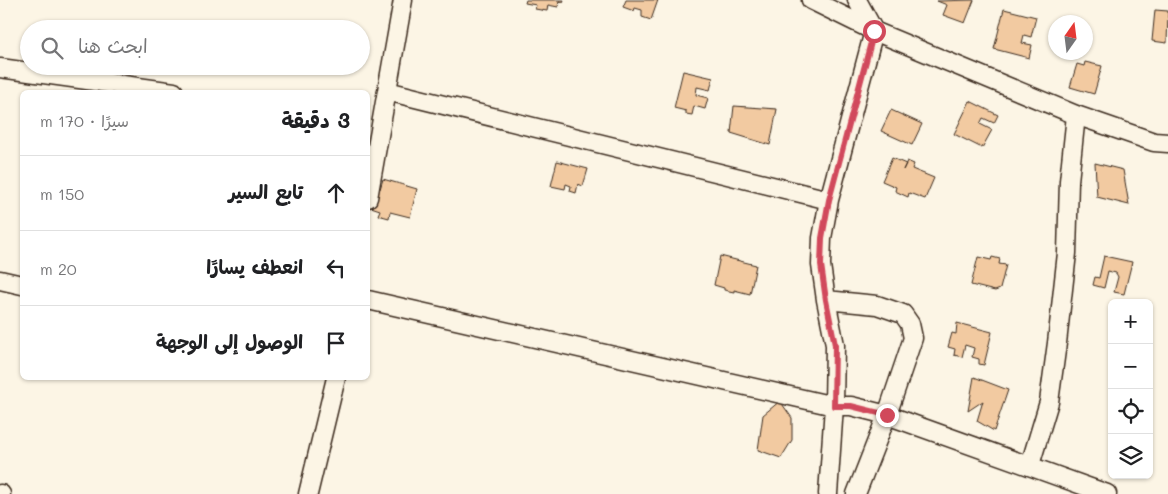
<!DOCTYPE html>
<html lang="ar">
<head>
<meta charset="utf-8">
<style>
  :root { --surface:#fff; --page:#f6f6f6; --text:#202124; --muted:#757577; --line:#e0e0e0 }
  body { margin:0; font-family:Mali,"Playpen Sans Arabic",sans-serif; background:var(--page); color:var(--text); direction:rtl }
  .controls { position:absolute; right:15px; bottom:15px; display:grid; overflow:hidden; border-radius:8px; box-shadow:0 1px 4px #0004 }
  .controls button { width:45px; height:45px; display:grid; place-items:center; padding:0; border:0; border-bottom:1px solid var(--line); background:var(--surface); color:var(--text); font:25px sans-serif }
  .compass { position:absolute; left:1048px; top:15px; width:45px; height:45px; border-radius:50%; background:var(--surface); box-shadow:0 1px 4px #0004; rotate:14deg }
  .stop { position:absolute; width:15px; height:15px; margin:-11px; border:4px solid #d1495b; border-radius:50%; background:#fff }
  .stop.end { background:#d1495b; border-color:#fff; box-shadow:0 1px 5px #0008 }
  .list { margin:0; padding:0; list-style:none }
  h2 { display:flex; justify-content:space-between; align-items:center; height:65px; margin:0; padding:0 20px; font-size:21px }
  h2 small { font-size:16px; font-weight:400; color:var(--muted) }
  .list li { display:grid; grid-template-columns:32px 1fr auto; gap:15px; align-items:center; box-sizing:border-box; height:75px; padding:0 20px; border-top:1px solid var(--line) }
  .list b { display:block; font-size:19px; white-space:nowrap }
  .list em { font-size:16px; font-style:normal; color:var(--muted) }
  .icon { flex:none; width:28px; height:28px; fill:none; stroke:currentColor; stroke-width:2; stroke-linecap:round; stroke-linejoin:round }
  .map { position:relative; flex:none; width:1168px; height:494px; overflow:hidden; direction:ltr }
  .search { position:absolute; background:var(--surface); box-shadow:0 1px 4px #0004; left:20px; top:20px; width:350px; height:55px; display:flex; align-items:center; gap:12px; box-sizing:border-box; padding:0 18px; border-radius:28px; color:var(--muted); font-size:19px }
  .panel { position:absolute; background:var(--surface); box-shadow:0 1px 4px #0004; left:20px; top:90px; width:350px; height:290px; border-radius:8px; direction:rtl }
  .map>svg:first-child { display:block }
  .building { fill:#f2caa1; stroke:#3b2a1e }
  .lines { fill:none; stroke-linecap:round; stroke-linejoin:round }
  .street-casing { stroke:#3b2a1e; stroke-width:21 }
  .street { stroke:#fcf5e5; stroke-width:18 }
  .route { stroke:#d1495b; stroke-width:6 }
</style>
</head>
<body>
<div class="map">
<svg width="1168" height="494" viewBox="0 0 1168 494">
  <rect width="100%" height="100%" fill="#fcf5e5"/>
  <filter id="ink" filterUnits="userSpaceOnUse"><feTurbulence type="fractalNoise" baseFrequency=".02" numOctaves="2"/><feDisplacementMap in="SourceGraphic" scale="10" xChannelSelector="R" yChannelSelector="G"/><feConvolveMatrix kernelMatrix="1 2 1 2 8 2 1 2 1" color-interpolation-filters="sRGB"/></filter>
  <g filter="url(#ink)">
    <path class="building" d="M526 0H564L563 2 559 1 558 7 548 5 547 11 535 9 536 5 525 3Z
      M626 0H658L651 20 642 17V10L635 8 634 11 623 7Z
      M974 0 965 23 943 15 947 5 937 1Z
      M1004 9 1036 17 1031 37 1024 35 1022 43 1032 45 1029 58 994 49Z
      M1155 10 1168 11 1167 43 1152 41Z
      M1085 62 1102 66 1094 94 1070 87 1077 64 1084 66Z
      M683 71 713 78 710 90 697 87 696 95 708 98 705 109 694 106 692 115 686 114V111L674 108Z
      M970 101 998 115 994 123 983 118 980 124 992 130 982 148 954 134Z
      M734 106 777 109 770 145 731 133Z
      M891 110 922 124 912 145 881 131Z
      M892 158 906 164 903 170 907 161 914 164 912 169 934 178 925 199 909 193 908 197 895 191 896 187 882 181Z
      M557 161 588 169 583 186 578 184 576 193 570 191 571 186 566 184 565 189 551 186Z
      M1095 163 1123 170 1129 205 1097 197Z
      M383 179 417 189 410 217 390 212 389 218 378 215 380 210 371 207 376 188 380 189Z
      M720 256 756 265 750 294 734 290V292L724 290V288L714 285Z
      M1104 256 1132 262 1124 294 1114 292 1118 277 1116 273 1108 271 1104 288 1093 285 1095 277 1099 278Z
      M978 257 991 260 992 257 1000 259 999 264 1006 265 1000 289 995 291 971 285Z
      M957 323 992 332 984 365 979 364V359L972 357 974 348 965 345 962 357 954 355 955 349 948 347 952 333 956 334Z
      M974 377 1008 390 994 431 977 421 983 401 968 411Z
      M780 401 792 418V440L781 458 758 450 763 415Z"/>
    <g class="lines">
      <defs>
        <path id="street" d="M811 0 874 31 1076 115 1154 142 1168 143
          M0 68 174 92
          M387 91 829 200
          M368 198 403 0
          M0 280 22 285
          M368 300 834 406H851L887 415 1107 494
          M826 300 877 305 903 314 910 324 913 338 887 415 856 494
          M1030 465 1049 402 1057 343 1067 253 1069 181 1076 115
          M0 494H1
          M308 494 336 378
          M828 494 834 406 835 345 826 300 821 265 822 238 829 200 874 31 857 0"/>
      </defs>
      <use href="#street" class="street-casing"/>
      <use href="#street" class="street"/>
    </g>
  </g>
  <g class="lines" filter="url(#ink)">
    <path class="route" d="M874 31 829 200 822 238 821 265 826 300 835 345 834 406H851L887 415"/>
  </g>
</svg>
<div class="controls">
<button>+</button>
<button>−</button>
<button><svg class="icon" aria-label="locate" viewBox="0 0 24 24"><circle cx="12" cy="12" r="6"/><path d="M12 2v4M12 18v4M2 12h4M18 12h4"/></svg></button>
<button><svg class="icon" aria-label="layers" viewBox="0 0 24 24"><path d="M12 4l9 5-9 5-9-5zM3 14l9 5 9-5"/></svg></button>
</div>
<svg class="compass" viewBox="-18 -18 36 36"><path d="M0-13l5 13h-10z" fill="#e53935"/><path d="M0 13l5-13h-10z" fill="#757577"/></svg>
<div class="stop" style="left:874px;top:31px"></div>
<div class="stop end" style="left:887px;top:415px"></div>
<div class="search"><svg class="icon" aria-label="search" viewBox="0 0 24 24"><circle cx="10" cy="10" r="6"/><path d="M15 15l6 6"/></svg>ابحث هنا</div>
<section class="panel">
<h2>3 دقيقة<small>سيرًا · 170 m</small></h2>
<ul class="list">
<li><svg class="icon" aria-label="ahead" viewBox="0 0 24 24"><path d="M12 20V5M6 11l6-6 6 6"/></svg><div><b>تابع السير</b></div><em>150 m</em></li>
<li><svg class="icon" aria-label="left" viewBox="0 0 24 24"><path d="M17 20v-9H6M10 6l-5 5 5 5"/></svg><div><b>انعطف يسارًا</b></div><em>20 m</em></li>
<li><svg class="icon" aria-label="arrive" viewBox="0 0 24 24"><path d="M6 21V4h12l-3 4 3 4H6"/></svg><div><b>الوصول إلى الوجهة</b></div></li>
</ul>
</section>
</div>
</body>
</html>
